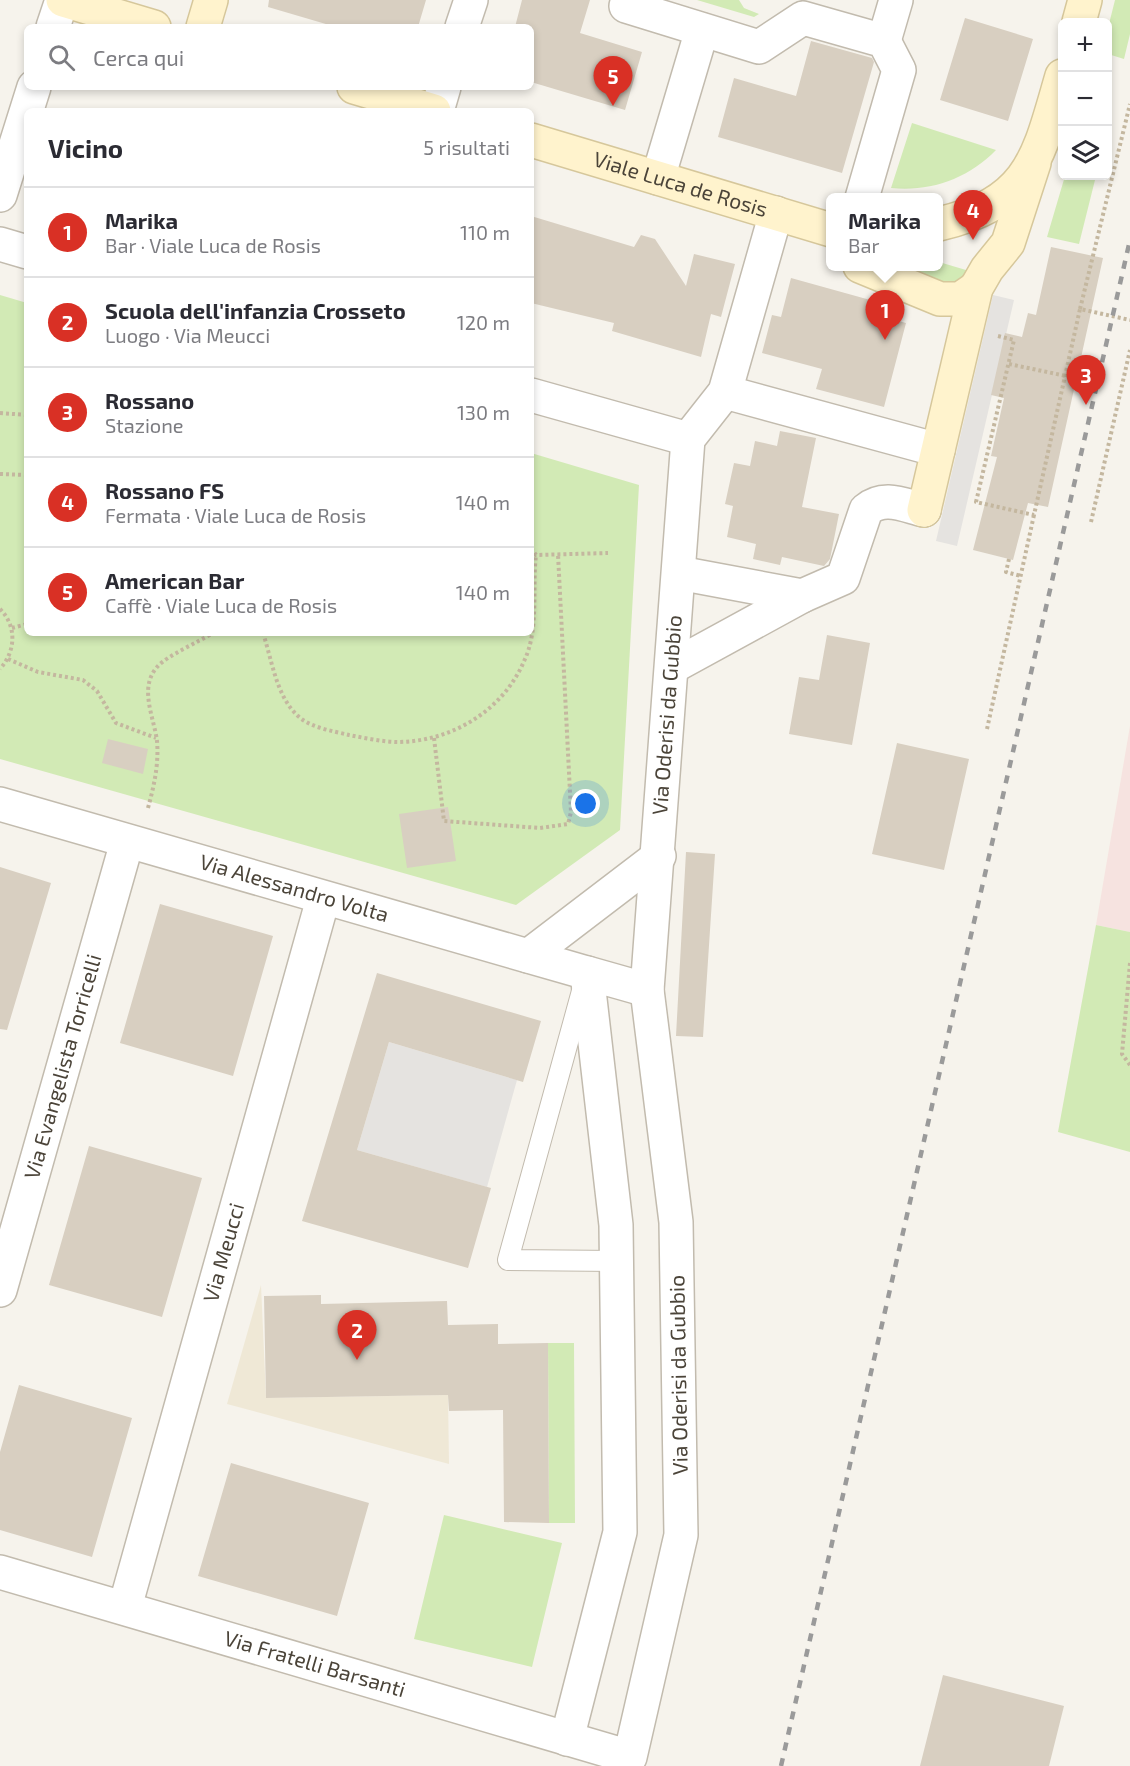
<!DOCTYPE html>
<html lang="it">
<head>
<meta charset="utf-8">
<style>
  :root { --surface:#fff; --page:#f2f2f3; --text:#2b2b33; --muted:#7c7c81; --line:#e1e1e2; --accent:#d93025 }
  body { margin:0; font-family:"Exo 2",sans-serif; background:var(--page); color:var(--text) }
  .controls { position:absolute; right:18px; top:18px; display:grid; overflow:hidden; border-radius:9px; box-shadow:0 3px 9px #0003 }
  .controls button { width:54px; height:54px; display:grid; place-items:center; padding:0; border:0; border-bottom:2px solid var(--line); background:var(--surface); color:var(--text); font:30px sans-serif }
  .you { position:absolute; left:586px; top:804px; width:21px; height:21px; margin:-15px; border:4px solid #fff; border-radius:50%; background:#1a73e8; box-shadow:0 0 0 9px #1a73e833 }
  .badge { display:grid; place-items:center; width:39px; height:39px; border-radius:50%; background:var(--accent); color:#fff; font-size:20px; font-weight:700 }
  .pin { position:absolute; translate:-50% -50px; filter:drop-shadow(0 2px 3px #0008) }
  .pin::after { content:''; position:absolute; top:32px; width:21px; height:18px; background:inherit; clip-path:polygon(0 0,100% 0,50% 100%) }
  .popup { position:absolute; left:826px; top:193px; width:117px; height:78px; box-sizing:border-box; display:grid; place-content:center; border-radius:9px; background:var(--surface); filter:drop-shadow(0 2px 4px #0005); font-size:20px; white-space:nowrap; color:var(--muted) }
  .popup b { font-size:22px; color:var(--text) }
  .popup::after { content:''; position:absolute; left:50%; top:100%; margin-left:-12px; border:12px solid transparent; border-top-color:var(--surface) }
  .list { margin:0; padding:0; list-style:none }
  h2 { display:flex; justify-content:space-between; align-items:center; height:78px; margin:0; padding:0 24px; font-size:26px }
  h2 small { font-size:20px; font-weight:400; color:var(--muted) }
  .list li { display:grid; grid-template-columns:39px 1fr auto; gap:18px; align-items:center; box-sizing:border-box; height:90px; padding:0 24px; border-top:2px solid var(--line) }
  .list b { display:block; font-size:22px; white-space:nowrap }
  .list p { margin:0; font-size:20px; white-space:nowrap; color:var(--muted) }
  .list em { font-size:20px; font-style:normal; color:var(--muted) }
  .icon { flex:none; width:33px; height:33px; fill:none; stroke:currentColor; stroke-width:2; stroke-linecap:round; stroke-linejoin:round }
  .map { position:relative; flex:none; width:1130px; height:1766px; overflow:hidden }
  .search { position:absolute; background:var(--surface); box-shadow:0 3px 9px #0003; left:24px; top:24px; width:510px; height:66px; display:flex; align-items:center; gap:15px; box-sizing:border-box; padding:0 21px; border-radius:9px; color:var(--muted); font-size:22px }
  .panel { position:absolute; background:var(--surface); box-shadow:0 3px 9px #0003; left:24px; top:108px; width:510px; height:528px; border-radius:9px }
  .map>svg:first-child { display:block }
  .education { fill:#efe8d6 }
  .medical { fill:#f6e3e0 }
  .green { fill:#d2eab5 }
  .parking { fill:#e5e3e0 }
  .building { fill:#d8cfc1 }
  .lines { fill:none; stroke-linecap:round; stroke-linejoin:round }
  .lane-casing { stroke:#c2bbae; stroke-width:22 }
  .street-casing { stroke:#c2bbae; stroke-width:36 }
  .secondary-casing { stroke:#d6c79b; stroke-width:36 }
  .path { stroke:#c4b79f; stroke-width:4; stroke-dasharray:3 3; stroke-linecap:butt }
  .lane { stroke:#fff; stroke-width:20 }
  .street { stroke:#fff; stroke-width:33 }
  .secondary { stroke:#fff3cd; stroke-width:33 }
  .rail { stroke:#9a9a9a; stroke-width:4.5; stroke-dasharray:8 8; stroke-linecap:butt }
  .labels { text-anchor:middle; stroke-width:6; stroke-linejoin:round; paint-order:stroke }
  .street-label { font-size:21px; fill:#4b4439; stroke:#fff }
</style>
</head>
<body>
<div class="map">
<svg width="1130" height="1766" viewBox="0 0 1130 1766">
  <rect width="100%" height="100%" fill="#f6f3ec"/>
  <path class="education" d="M261 1285 266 1398 448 1395 449 1464 227 1404Z"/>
  <path class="medical" d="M1130 726V932L1096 925Z"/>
  <path class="green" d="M697 0H739L744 8 759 14 754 17Z
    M1115 0H1130V34L1124 59 1108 54V28Z
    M912 123 996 150C968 179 930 192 891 188Z
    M1065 176H1096L1079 244 1047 237Z
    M939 262 966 270 964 280 955 288 893 267 939 266Z
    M0 295 27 303V633H531V453L639 485 620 830 516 905 0 759Z
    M1096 925 1130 932V1152L1058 1132Z
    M548 1343H574L575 1523H549Z
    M444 1515 562 1543 532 1667 414 1639Z"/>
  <path class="parking" d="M993 295 1014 300 957 546 936 541Z
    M389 1042 517 1080 487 1187 357 1150Z"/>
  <path class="building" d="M269 0H426L418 27H336L268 7Z
    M522 0H590L580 33 642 52 625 110 531 82V27H515Z
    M965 18 1033 39 1008 121 940 100Z
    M811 41 872 58 874 62 842 173 718 137 734 78 796 96Z
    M531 216 634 247 641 235 655 239 686 286 694 254 735 264 721 317 711 314 701 357 612 331 614 323 531 303Z
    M1051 247 1103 258 1048 507 1028 503 1013 560 973 550 997 457 991 456 1004 398 991 395 1005 333 1022 337 1028 313 1036 315Z
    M791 278 899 308 895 320 906 323 884 407 816 389 822 369 762 353 772 315 781 317Z
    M780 431 816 438 802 507 839 514 830 559 824 566 782 557 780 565 753 559 756 544 727 537 733 506 725 504 734 463 750 466 755 441 777 446Z
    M827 635 870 643 852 745 789 734 799 677 819 680Z
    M108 739 148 749 143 774 102 763Z
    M897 743 969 759 944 870 872 854Z
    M448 807 456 861 407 868 399 814Z
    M686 852 715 854 703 1037 676 1036Z
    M0 867 51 883 7 1030 0 1029Z
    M160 904 273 936 233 1076 120 1043Z
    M377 973 541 1021 523 1082 389 1042 357 1150 491 1188 468 1268 302 1221Z
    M89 1146 202 1178 162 1317 49 1285Z
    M321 1295V1304L447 1301 448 1325 498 1324V1344L548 1343 549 1523 504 1522 503 1410 449 1411 448 1395 266 1398 264 1296Z
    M19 1385 132 1418 92 1557 0 1530V1452Z
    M231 1463 369 1503 337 1616 198 1576Z
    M943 1675 1064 1706 1049 1766H920Z"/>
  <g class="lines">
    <defs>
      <path id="lane" d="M582 991 508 1260 617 1261"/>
      <g id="street">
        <path d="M628 0 626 6 759 47 803 18 884 41 899 70 862 198"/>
        <path d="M53 27 62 0"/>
        <path d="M462 27 471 0"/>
        <path d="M884 41 896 0"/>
        <path d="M437 111 444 87"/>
        <path d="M658 178 702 30"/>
        <path d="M0 195 34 87"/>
        <path d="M0 244 27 252"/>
        <path d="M725 392 938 450"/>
        <path d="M531 395 688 439"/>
        <path d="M679 573 802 596 843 578 866 510C884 495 903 505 924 510"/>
        <path d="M672 667 802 596"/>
        <path id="s1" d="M0 804 587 973"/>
        <path d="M528 956 659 856"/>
        <path id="s2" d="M0 1290 127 842"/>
        <path id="s3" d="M0 1572 630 1757 681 1535 676 1222 647 990 688 439 725 392 776 213"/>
        <path id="s4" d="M125 1607 323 899"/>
        <path d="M567 1739 620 1532 616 1225 587 973 647 990"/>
      </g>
      <g id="secondary">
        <path d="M63 0 154 27"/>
        <path d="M1079 22 1085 0"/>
        <path d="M203 27 211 0"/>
        <path d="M354 87 434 111"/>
        <path id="s5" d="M531 140 831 230"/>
        <path d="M939 224C1032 202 1038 158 1062 76"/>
        <path d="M860 266 940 299H960L976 288"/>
        <path d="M924 510 976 288 987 269 1008 243 1034 163"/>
      </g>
    </defs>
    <use href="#lane" class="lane-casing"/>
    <use href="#street" class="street-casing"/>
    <use href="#secondary" class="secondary-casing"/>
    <path class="path" d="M1080 309 1130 104
      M998 336 1014 340 976 502 1034 515 1080 309 1130 320
      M1009 364 1066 376
      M0 413 27 415
      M0 474 27 475
      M1091 522 1130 350
      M531 548 536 555 608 553
      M1009 559 1006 572 1021 576
      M0 609C17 626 16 651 0 669
      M12 628 27 624
      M263 633C272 660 276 696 298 716 311 728 333 731 349 735 365 738 383 742 399 742 453 741 504 710 525 659 539 628 532 588 536 555
      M8 659 38 672 83 680 97 691 116 723 156 738
      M987 729 1034 515
      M434 738 444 821 540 828 568 824 571 812 558 554
      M148 808C154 786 159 764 157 741 154 717 138 687 158 666 167 656 200 641 213 633
      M1130 963 1122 1054 1130 1065"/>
    <use href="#lane" class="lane"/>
    <use href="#street" class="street"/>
    <use href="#secondary" class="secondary"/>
    <path class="rail" d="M781 1766 1130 240"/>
  </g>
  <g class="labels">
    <g class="street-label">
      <text dy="7" stroke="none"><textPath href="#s5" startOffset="156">Viale Luca de Rosis</textPath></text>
      <text dy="7" stroke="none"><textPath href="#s3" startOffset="1707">Via Oderisi da Gubbio</textPath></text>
      <text dy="7" stroke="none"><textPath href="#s1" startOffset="306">Via Alessandro Volta</textPath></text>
      <text dy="7" stroke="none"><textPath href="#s2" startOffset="232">Via Evangelista Torricelli</textPath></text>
      <text dy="7" stroke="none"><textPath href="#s4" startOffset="368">Via Meucci</textPath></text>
      <text transform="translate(679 1375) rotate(-91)" y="7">Via Oderisi da Gubbio</text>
      <text dy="7" stroke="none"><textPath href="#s3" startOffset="328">Via Fratelli Barsanti</textPath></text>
    </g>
  </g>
</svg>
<div class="controls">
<button>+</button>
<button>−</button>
<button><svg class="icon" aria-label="layers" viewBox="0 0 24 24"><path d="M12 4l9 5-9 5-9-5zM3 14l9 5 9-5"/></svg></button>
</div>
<div class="you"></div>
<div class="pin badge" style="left:885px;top:340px">1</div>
<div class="popup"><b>Marika</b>Bar</div>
<div class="pin badge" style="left:357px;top:1360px">2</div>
<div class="pin badge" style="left:1086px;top:405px">3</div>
<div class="pin badge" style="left:973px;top:240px">4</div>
<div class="pin badge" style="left:613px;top:106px">5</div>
<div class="search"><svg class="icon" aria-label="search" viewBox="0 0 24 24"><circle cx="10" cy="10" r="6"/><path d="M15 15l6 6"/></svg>Cerca qui</div>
<section class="panel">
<h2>Vicino<small>5 risultati</small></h2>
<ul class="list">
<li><span class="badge">1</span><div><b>Marika</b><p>Bar · Viale Luca de Rosis</p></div><em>110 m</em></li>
<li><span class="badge">2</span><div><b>Scuola dell'infanzia Crosseto</b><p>Luogo · Via Meucci</p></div><em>120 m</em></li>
<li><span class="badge">3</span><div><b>Rossano</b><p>Stazione</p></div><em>130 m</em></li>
<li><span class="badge">4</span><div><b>Rossano FS</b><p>Fermata · Viale Luca de Rosis</p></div><em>140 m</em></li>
<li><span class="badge">5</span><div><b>American Bar</b><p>Caffè · Viale Luca de Rosis</p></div><em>140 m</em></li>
</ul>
</section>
</div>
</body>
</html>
